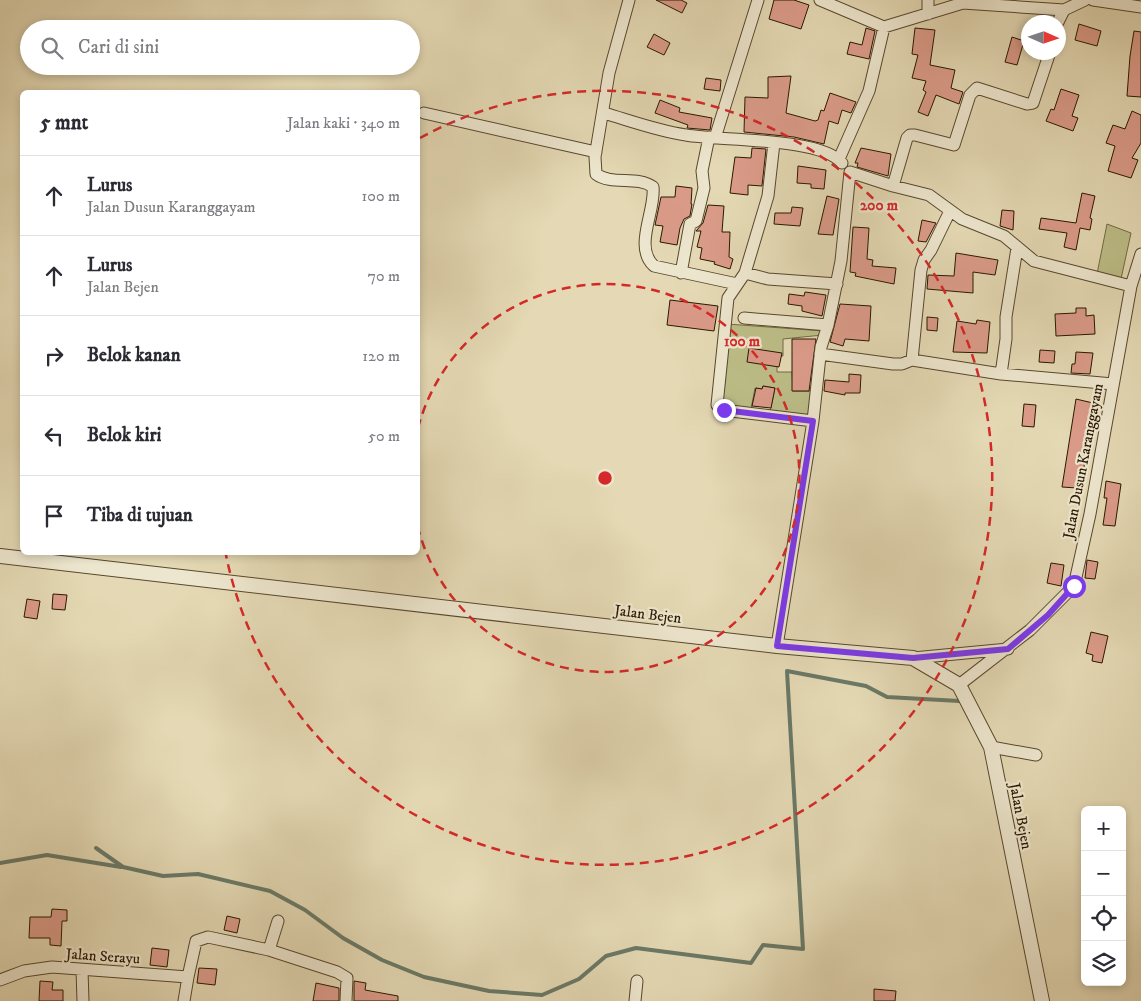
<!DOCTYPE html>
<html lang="id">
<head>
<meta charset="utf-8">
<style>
  :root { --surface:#fff; --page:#f7f7f7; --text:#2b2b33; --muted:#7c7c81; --line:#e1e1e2 }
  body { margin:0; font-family:"IM FELL DW Pica",serif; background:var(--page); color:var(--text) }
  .controls { position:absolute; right:15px; bottom:15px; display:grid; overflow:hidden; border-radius:8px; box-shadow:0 2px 8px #0003 }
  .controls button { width:45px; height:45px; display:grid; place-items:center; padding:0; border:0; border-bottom:1px solid var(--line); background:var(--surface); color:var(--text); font:25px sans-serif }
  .compass { position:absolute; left:1021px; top:15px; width:45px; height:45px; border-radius:50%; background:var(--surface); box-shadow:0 2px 8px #0003; rotate:93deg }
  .stop { position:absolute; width:15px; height:15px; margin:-11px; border:4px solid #7c3aed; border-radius:50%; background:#fff }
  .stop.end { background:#7c3aed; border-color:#fff; box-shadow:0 1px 5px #0008 }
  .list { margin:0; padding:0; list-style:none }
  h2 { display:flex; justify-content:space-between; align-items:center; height:65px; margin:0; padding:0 20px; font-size:21px }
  h2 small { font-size:16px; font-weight:400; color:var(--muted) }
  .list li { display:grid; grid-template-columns:32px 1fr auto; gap:15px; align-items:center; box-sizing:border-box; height:80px; padding:0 20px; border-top:1px solid var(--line) }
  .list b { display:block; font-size:19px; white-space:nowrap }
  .list p { margin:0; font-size:16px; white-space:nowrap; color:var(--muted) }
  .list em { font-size:16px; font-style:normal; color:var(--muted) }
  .icon { flex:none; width:28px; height:28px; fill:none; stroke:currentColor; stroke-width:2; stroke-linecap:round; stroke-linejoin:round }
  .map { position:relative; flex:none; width:1141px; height:1001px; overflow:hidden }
  .search { position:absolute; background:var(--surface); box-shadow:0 2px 8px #0003; left:20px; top:20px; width:400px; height:55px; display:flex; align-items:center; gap:12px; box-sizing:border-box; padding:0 18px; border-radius:28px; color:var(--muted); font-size:19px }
  .panel { position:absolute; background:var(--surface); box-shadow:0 2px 8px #0003; left:20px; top:90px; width:400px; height:465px; border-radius:8px }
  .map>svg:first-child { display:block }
  .green { fill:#bcbd87; stroke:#726a44 }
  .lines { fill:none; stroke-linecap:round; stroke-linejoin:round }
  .stream { stroke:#6a7967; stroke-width:4 }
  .building { fill:#db9b89; stroke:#291800 }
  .minor-casing { stroke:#58482d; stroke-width:13 }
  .tertiary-casing { stroke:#58482d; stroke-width:16 }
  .minor { stroke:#ede6ce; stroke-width:11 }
  .tertiary { stroke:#ede6ce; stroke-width:14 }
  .route { stroke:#7c3aed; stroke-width:6 }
  .ring { fill:none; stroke:#d62828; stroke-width:2.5; stroke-dasharray:9 6 }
  .labels { text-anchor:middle; stroke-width:4.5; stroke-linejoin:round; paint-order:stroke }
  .street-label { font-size:15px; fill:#291800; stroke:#ede6ce }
  .centre { fill:#d62828; stroke:#ede6ce; stroke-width:2.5 }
  .ring-label { font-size:15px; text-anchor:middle; font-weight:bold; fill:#d62828; stroke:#ede6ce; stroke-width:4.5; stroke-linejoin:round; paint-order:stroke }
</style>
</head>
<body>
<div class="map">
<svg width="1141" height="1001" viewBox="0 0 1141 1001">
  <rect width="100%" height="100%" fill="#e4d9b4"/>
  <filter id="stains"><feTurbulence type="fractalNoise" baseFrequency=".004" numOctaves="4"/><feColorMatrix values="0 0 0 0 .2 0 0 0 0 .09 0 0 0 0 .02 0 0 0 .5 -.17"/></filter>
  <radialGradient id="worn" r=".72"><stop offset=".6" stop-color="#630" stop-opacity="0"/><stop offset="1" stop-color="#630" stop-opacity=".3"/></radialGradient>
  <path class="green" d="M1107 224 1131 233 1121 279 1097 274Z
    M727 324 824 331 823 335 783 339V356H777V372H792L793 391H816L810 417 770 412 775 388 763 386 762 389 755 388 751 409 721 406Z"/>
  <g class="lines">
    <path class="stream" d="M96 848 123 867 163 876 198 874 270 891 305 910 343 938 382 960 424 977 489 991 542 995 579 979 606 956 636 948 751 963 763 945 803 949 787 671 866 686 887 697 959 701
      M0 863 47 855 121 867"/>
  </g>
  <path class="building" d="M656 0H681L687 3 682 13Z
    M774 0H794L809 5 801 29 769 19Z
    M1079 24 1101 31 1097 46 1075 40Z
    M866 28 875 31 869 59 847 54 850 42 862 45Z
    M915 28 935 30 930 65 955 70 951 88 963 92 959 104 936 95 928 116 918 112 926 92 923 90 926 81 912 78 918 55 912 54Z
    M1134 31 1141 32V97L1127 96 1130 56Z
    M654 34 670 43 664 55 647 47Z
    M1012 37 1024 41 1017 65 1005 62Z
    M791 76 786 113 815 121 818 120 821 110 824 111 830 93 856 102 851 113 842 110 838 124 829 121 824 144 794 137 744 132 745 97 768 98V77Z
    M706 78 721 80 720 91 704 89Z
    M1061 89 1079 95 1072 116 1078 118 1073 131 1046 121 1051 109 1054 110Z
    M660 100 680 108 679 112 712 118 710 130 687 128 688 125 655 113Z
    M1132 111 1141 115V143L1132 158 1138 160 1131 178 1108 171 1115 146 1106 143 1113 125 1125 129Z
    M752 148 766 149 762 186 748 185V195L730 193 735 157 751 158Z
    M861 148 891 154 888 176 857 167 858 163H855Z
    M798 166 826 170 824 189 811 188V184L797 183Z
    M676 186 692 188 691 204H692L690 216 684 219 680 228 677 245 660 242 663 226 655 225 661 197H675Z
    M1082 193 1095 196 1090 218 1092 219 1090 230 1080 228 1076 250 1064 247 1067 233 1039 229 1041 218 1076 223Z
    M827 196 839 199 833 235 818 234Z
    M708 205 724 206 722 232H730L729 257 733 259 730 269 714 264 715 262 700 259 702 248 697 247 701 231H696L703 223Z
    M792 207 803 208 800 226 774 224 775 213H791Z
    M1002 210 1014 211 1013 230 1000 226Z
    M922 220 936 223 926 242 918 241Z
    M853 227 869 228 867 259 873 260 872 266 896 268 894 284 855 276 856 273 850 272Z
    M956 253 998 260 995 275 973 272V293L927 289 928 275 954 276Z
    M805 292 826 295 822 316 802 311V306L788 304 789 294 804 296Z
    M670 300 718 306 714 331 667 325Z
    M840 304 871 306 869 341 845 339 843 346 830 342Z
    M1076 308H1086V316L1094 315 1095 334 1056 336 1055 314 1076 313Z
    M927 317 938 318 937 331 927 330Z
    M977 320 990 322 987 353 953 352 957 321 976 324Z
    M792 339H816L809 391H792Z
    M749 348 782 353 779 367 747 362Z
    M1040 350 1055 351 1054 363 1039 362Z
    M1076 352 1093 353 1090 374 1071 373 1072 364H1075Z
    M849 374 861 375 860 393H845V395L824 391 825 380 849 382Z
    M763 386 775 388 771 408 752 406 756 388 762 389Z
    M1076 399 1093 403 1083 474 1079 473 1077 488 1062 487Z
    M1024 404 1036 405 1034 427 1022 426Z
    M1106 481 1121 484 1115 526 1103 525 1107 498H1104Z
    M1087 560 1098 562 1095 579 1085 578Z
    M1051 563 1064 565 1061 586 1047 583Z
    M53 594 67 595 65 610 52 609Z
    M27 599 40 601 37 619 24 617Z
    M1091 632 1108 636 1102 663 1092 661 1093 655 1086 653Z
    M52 909 67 910V921H62L61 946 50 945V938H29L30 917H51Z
    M227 916 240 919 237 933 224 930Z
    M152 948 169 950 167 967 150 965Z
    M199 968 217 969 215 985 197 983Z
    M40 981 53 982 52 990H63V1001H39Z
    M354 981 366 983 365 990 398 996V1001H354Z
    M316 983 339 988V1001H313Z
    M874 989 896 991 895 1001H874Z"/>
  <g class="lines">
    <defs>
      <path id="minor" d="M629 0 609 73 595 157 596 174C612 186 637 175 653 187 656 210 633 247 654 266L737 284
        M820 0 884 27
        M1093 0 1141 7
        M928 14V0
        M1058 22 1064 10 1085 0
        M424 113 596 152
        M604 113C631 121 658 131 686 135 720 141 821 137 842 163
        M715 138 758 0
        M774 143 768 196 745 273 768 279 837 284
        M839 159 869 91 884 27 963 3 1064 10
        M893 186 907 138 910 135H915L954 145 970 95 977 88 1027 104 1033 103 1050 52
        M681 273 690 224 696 221 704 188 702 171 709 137
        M745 273 728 298 717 405 723 410 813 421
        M744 318 828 325
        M820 354 893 364H902L912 360 1001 374 1113 384
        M912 360 921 270 924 260 931 250 950 211
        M1001 374 1006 339V317L1017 248
        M777 646 813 421 821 347 828 325 841 261 850 172 893 186 929 195 962 219 1004 236 1034 261 1131 286
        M913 658 1008 649
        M959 685 1030 630 1074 586 1090 514 1131 286 1141 254
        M991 747 1036 755
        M269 950 337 972 347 978 346 1001
        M82 970 83 1001
        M188 977 196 941 208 937 269 950 278 921
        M0 980 24 971 52 967 188 977 184 1001
        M635 1001 637 981"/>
      <path id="tertiary" d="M0 556 777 646 913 658 959 685 991 747 1042 1001"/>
    </defs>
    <use href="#minor" class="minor-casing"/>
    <use href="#tertiary" class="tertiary-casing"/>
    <use href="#minor" class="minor"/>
    <use href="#tertiary" class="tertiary"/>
  </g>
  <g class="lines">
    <path class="route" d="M724 410 813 421 777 646 913 658 1008 649 1048 615 1074 586"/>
  </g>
  <g class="ring">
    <path d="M418 428A194 194 0 1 1 418 528"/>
    <path d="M420 138A387 387 0 1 1 226 555"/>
  </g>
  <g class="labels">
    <g class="street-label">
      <text transform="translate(1083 461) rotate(-79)" y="5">Jalan Dusun Karanggayam</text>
      <text transform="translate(648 614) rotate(7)" y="5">Jalan Bejen</text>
      <text transform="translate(1021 816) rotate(79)" y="5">Jalan Bejen</text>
      <text transform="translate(103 956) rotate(4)" y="5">Jalan Serayu</text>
    </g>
  </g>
  <circle cx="605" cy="478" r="8" class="centre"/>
  <g class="ring-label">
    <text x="879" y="210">200 m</text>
    <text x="742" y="346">100 m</text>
  </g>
  <rect width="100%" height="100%" filter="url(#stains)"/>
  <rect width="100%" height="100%" fill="url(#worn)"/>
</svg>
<div class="controls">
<button>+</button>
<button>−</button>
<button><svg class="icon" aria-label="locate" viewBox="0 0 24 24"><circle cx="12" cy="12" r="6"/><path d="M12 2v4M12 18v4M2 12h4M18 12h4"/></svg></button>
<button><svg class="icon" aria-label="layers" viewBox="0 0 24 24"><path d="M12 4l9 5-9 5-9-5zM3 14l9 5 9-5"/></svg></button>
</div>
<svg class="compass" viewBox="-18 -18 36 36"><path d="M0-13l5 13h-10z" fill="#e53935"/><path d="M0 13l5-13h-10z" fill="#7c7c81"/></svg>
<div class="stop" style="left:1074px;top:586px"></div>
<div class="stop end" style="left:724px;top:410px"></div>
<div class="search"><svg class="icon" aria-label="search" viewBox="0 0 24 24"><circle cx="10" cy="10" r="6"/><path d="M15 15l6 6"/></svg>Cari di sini</div>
<section class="panel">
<h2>5 mnt<small>Jalan kaki · 340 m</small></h2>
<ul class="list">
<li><svg class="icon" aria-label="ahead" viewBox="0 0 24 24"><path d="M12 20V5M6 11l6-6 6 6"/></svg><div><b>Lurus</b><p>Jalan Dusun Karanggayam</p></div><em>100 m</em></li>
<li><svg class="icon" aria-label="ahead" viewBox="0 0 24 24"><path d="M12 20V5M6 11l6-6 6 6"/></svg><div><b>Lurus</b><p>Jalan Bejen</p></div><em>70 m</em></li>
<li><svg class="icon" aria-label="right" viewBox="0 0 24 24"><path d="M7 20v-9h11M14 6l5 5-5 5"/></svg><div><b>Belok kanan</b></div><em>120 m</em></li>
<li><svg class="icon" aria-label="left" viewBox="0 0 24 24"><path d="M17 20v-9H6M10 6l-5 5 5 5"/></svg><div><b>Belok kiri</b></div><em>50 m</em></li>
<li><svg class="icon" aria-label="arrive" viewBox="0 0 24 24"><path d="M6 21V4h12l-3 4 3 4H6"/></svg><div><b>Tiba di tujuan</b></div></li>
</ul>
</section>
</div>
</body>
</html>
